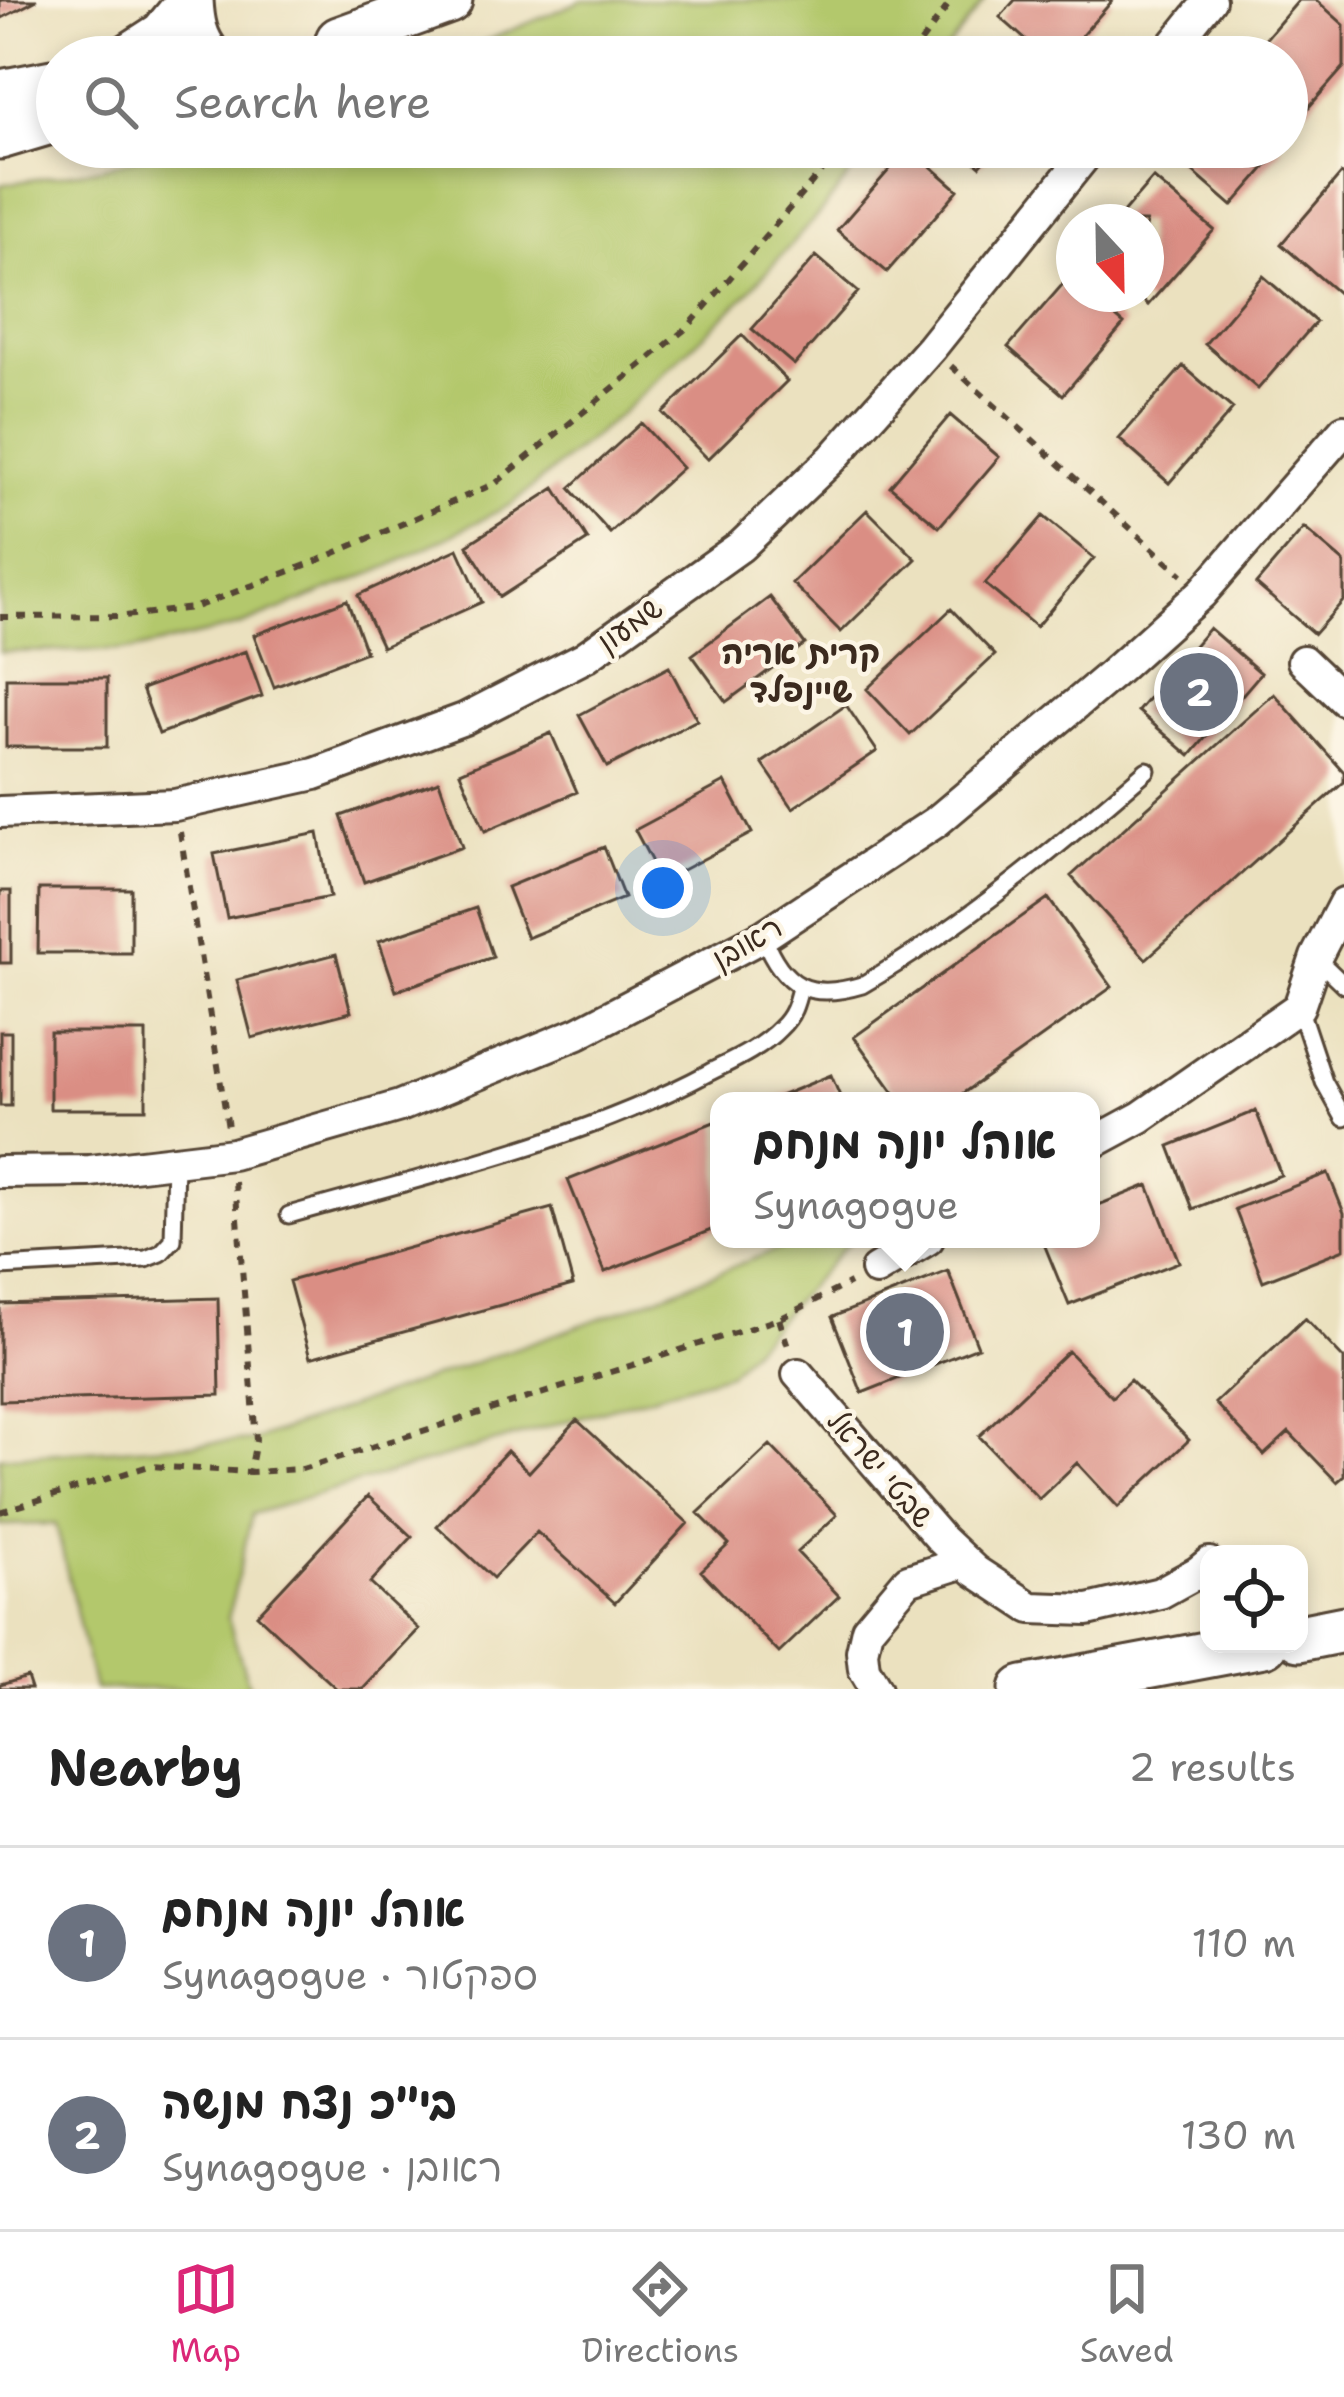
<!DOCTYPE html>
<html lang="en">
<head>
<meta charset="utf-8">
<style>
  :root { --surface:#fff; --page:#f2f2f2; --text:#222; --muted:#767676; --line:#e0e0e0; --accent:#db2777 }
  body { margin:0; font-family:"Shantell Sans","Playpen Sans Hebrew",sans-serif; background:var(--page); color:var(--text) }
  .controls { position:absolute; right:36px; bottom:36px; display:grid; overflow:hidden; border-radius:24px; box-shadow:0 6px 18px #0003 }
  .controls button { width:108px; height:108px; display:grid; place-items:center; padding:0; border:0; border-bottom:3px solid var(--line); background:var(--surface); color:var(--text); font:60px sans-serif }
  .compass { position:absolute; left:1056px; top:204px; width:108px; height:108px; border-radius:50%; background:var(--surface); box-shadow:0 6px 18px #0003; rotate:158deg }
  .you { position:absolute; left:663px; top:888px; width:42px; height:42px; margin:-30px; border:9px solid #fff; border-radius:50%; background:#1a73e8; box-shadow:0 0 0 18px #1a73e833 }
  .badge { display:grid; place-items:center; width:78px; height:78px; border-radius:50%; background:var(--accent); color:#fff; font-size:39px; font-weight:700 }
  .pin { position:absolute; translate:-50% -50%; border:6px solid #fff; box-shadow:0 3px 12px #0006 }
  .popup { position:absolute; left:710px; top:1092px; width:390px; height:156px; box-sizing:border-box; display:grid; place-content:center; border-radius:24px; background:var(--surface); filter:drop-shadow(0 3px 9px #0005); font-size:39px; white-space:nowrap; color:var(--muted) }
  .popup b { font-size:45px; color:var(--text) }
  .popup::after { content:''; position:absolute; left:50%; top:100%; margin-left:-24px; border:24px solid transparent; border-top-color:var(--surface) }
  .list { margin:0; padding:0; list-style:none }
  h2 { display:flex; justify-content:space-between; align-items:center; height:156px; margin:0; padding:0 48px; font-size:51px }
  h2 small { font-size:39px; font-weight:400; color:var(--muted) }
  .list li { display:grid; grid-template-columns:78px 1fr auto; gap:36px; align-items:center; box-sizing:border-box; height:192px; padding:0 48px; border-top:3px solid var(--line) }
  .list b { display:block; font-size:45px; white-space:nowrap }
  .list p { margin:0; font-size:39px; white-space:nowrap; color:var(--muted) }
  .list em { font-size:39px; font-style:normal; color:var(--muted) }
  .icon { flex:none; width:66px; height:66px; fill:none; stroke:currentColor; stroke-width:2; stroke-linecap:round; stroke-linejoin:round }
  .map { position:relative; flex:none; width:1344px; height:1689px; overflow:hidden }
  .search { position:absolute; background:var(--surface); box-shadow:0 6px 18px #0003; left:36px; right:36px; top:36px; height:132px; display:flex; align-items:center; gap:30px; box-sizing:border-box; padding:0 42px; border-radius:66px; color:var(--muted); font-size:45px }
  .sheet { height:540px; background:var(--surface) }
  nav { display:flex; justify-content:space-around; align-items:center; box-sizing:border-box; height:168px; border-top:3px solid var(--line); background:var(--surface); font-size:33px; color:var(--muted) }
  nav a { display:grid; justify-items:center; gap:6px }
  nav .on { color:var(--accent) }
  .map>svg:first-child { display:block }
  .green { fill:#b3c86c; stroke:#777945; stroke-width:3 }
  .building { fill:#da8e84 }
  .lines { fill:none; stroke-linecap:round; stroke-linejoin:round }
  .lane-casing { stroke:#554536; stroke-width:21 }
  .street-casing { stroke:#554536; stroke-width:36 }
  .secondary-casing { stroke:#554536; stroke-width:51 }
  .path { stroke:#554536; stroke-width:6; stroke-dasharray:9 9; stroke-linecap:butt }
  .lane { stroke:#fff; stroke-width:15 }
  .street { stroke:#fff; stroke-width:30 }
  .secondary { stroke:#fff; stroke-width:45 }
  .labels { text-anchor:middle; stroke-width:9; stroke-linejoin:round; paint-order:stroke }
  .street-label { font-size:30px; fill:#3b2a1e; stroke:#fcf5e5 }
  .neighbourhood-label { font-size:33px; font-weight:bold; fill:#3b2a1e; stroke:#fcf5e5 }
</style>
</head>
<body>
<div class="map">
<svg width="1344" height="1689" viewBox="0 0 1344 1689">
  <rect width="100%" height="100%" fill="#fcf5e5"/>
  <filter id="ink" filterUnits="userSpaceOnUse"><feTurbulence type="fractalNoise" baseFrequency=".00833" numOctaves="2"/><feDisplacementMap in="SourceGraphic" scale="24" xChannelSelector="R" yChannelSelector="G"/><feConvolveMatrix kernelMatrix="1 2 1 2 8 2 1 2 1" color-interpolation-filters="sRGB"/></filter>
  <filter id="wash" filterUnits="userSpaceOnUse"><feTurbulence type="fractalNoise" baseFrequency=".004" numOctaves="4" result="noise"/><feDisplacementMap in="SourceGraphic" scale="48" xChannelSelector="R" yChannelSelector="G"/><feGaussianBlur stdDeviation="2.7" result="paint"/><feColorMatrix in="noise" values="0 0 0 0 0 0 0 0 0 0 0 0 0 0 0 0 0 1.4 0 .05"/><feComposite in="paint" operator="in"/></filter>
  <g filter="url(#wash)">
    <rect width="100%" height="100%" fill="#ebe1bf"/>
    <path class="green" d="M583 0H985L941 57H448Z
      M179 147H871L824 208 743 298 618 416 512 504 388 567 239 626 134 650 0 652V185L101 168Z
      M803 1239H852L729 1373 252 1514 228 1619 250 1689H94L56 1524 0 1525V1457L256 1440 629 1308Z"/>
    <g id="blocks">
      <path class="building" d="M0 0H37L0 19Z
        M1015 0H1113L1063 57H1045L1000 17Z
        M1299 0H1316L1344 25V67L1308 108 1287 89V57H1250Z
        M909 147 958 190 887 272 837 230Z
        M957 147H996L980 166Z
        M1185 147H1283L1232 206 1176 157Z
        M1341 174 1344 176V286L1338 293 1281 244Z
        M1153 178 1214 230 1148 305 1136 294H1146V222H1115Z
        M816 256 858 292 794 365 752 329Z
        M1263 276 1316 322 1258 389 1205 344Z
        M1069 277 1074 281V294H1089L1124 324 1063 395 1008 347Z
        M742 335 787 381 708 459 663 413Z
        M1183 366 1233 409 1169 483 1119 439Z
        M950 415 999 457 939 527 890 486Z
        M641 423 682 468 610 533 570 488Z
        M555 488 588 540 500 597 467 545Z
        M867 510 916 559 841 632 792 583Z
        M1043 516 1094 558 1036 627 985 584Z
        M1304 528 1344 562V600L1314 634 1256 584Z
        M458 549 482 602 382 647 358 595Z
        M770 597 805 644 726 702 692 655Z
        M347 600 366 652 274 687 254 635Z
        M951 609 995 655 910 735 867 689Z
        M1209 628 1261 673 1190 756 1138 711Z
        M246 651 262 696 159 734 142 689Z
        M669 667 697 720 607 767 579 715Z
        M6 678H107V747H6Z
        M1274 694 1344 772V782L1146 959 1071 876Z
        M846 705 877 751 793 808 762 763Z
        M551 733 577 792 485 831 460 772Z
        M439 781 462 847 364 882 341 816Z
        M725 782 752 833 662 881 635 830Z
        M318 833 330 897 227 918 214 854Z
        M604 847 624 898 527 938 507 887Z
        M39 889H131V953H38Z
        M0 891H11V963H0Z
        M1048 898 1112 987 952 1101H900L854 1037Z
        M476 908 493 957 396 991 379 941Z
        M336 954 351 1012 252 1038 237 980Z
        M0 1032H11V1106H0Z
        M50 1032H146V1109H50Z
        M831 1075 842 1101H768Z
        M1256 1111 1281 1175 1193 1209 1169 1146Z
        M719 1120V1227L605 1272 568 1180Z
        M1328 1173 1344 1213V1249L1263 1281 1235 1209Z
        M1148 1185 1179 1262 1069 1305 1042 1239H1091V1208Z
        M552 1208 573 1285 310 1358 289 1281Z
        M948 1271 978 1347 862 1393 832 1317Z
        M218 1298 220 1395 0 1401V1304Z
        M1305 1318 1344 1359V1476L1337 1482 1289 1432 1264 1455 1215 1403Z
        M1068 1351 1112 1397 1130 1380 1189 1440 1118 1507 1077 1463 1039 1499 979 1436Z
        M577 1420 688 1523 615 1603 537 1532 493 1578 437 1526 507 1451 529 1472Z
        M770 1445 837 1515 797 1552 839 1596 779 1653 701 1571 729 1544 698 1513Z
        M368 1496 412 1537 370 1583 419 1629 363 1689H337L257 1615Z
        M27 1677 31 1689H0V1685Z"/>
    </g>
  </g>
  <g filter="url(#ink)">
    <use href="#blocks" fill-opacity="0" stroke="#554536" stroke-width="3"/>
    <g class="lines">
      <defs>
        <path id="lane" d="M763 936C783 987 809 1001 862 985 965 925 1057 848 1147 770
          M1316 958 1344 985
          M1299 1007 1324 1082 1344 1118
          M289 1215C429 1175 581 1141 710 1072 734 1060 761 1048 780 1028 793 1016 796 1004 800 988
          M0 1267 146 1259 161 1253 173 1240 175 1161"/>
        <path id="street" d="M1164 57 1210 0
          M1303 661 1344 700
          M0 812 175 805 315 774 464 719 585 657 741 546 833 458 931 348 1092 147
          M1091 1144 1141 1117 1299 1007 1316 957 1344 903
          M0 1172 90 1171 233 1154 400 1106 578 1033 763 936 936 822 1112 674 1202 593 1344 430
          M876 1270 928 1239
          M798 1374 941 1539 975 1571 1031 1608 1088 1610 1160 1593 1198 1572 1209 1563
          M876 1689 864 1669 862 1651 867 1629 908 1580 965 1562"/>
        <path id="secondary" d="M190 0C191 21 194 41 209 57
          M339 40 449 0
          M129 57 163 35 190 2
          M0 93 57 82
          M0 136 57 119
          M1299 1638 1344 1629
          M1023 1689 1264 1644"/>
      </defs>
      <use href="#lane" class="lane-casing"/>
      <use href="#street" class="street-casing"/>
      <use href="#secondary" class="secondary-casing"/>
      <path class="path" d="M910 57 952 0
        M951 366 1182 575
        M0 617 125 616 193 608 319 560 496 483 688 327 842 147
        M180 832 228 1127
        M235 1182 256 1440 250 1472 302 1469 779 1319 850 1283
        M779 1319 789 1349
        M0 1512 149 1466 250 1472"/>
      <use href="#lane" class="lane"/>
      <use href="#street" class="street"/>
      <use href="#secondary" class="secondary"/>
    </g>
  </g>
  <g class="labels">
    <g class="street-label">
      <text transform="translate(630 625) rotate(-35)" y="10">שמעון</text>
      <text transform="translate(747 943) rotate(-30)" y="10">ראובן</text>
      <text transform="translate(880 1469) rotate(49)" y="10">שבטי ישראל</text>
    </g>
    <g class="neighbourhood-label">
      <text x="801" y="664">קרית אריה<tspan x="801" dy="38">שיינפלד</tspan></text>
    </g>
  </g>
</svg>
<div class="controls">
<button><svg class="icon" aria-label="locate" viewBox="0 0 24 24"><circle cx="12" cy="12" r="6"/><path d="M12 2v4M12 18v4M2 12h4M18 12h4"/></svg></button>
</div>
<svg class="compass" viewBox="-18 -18 36 36"><path d="M0-13l5 13h-10z" fill="#e53935"/><path d="M0 13l5-13h-10z" fill="#767676"/></svg>
<div class="you"></div>
<div class="pin badge" style="left:905px;top:1332px;background:#6b7280">1</div>
<div class="popup"><b>אוהל יונה מנחם</b>Synagogue</div>
<div class="pin badge" style="left:1199px;top:692px;background:#6b7280">2</div>
<div class="search"><svg class="icon" aria-label="search" viewBox="0 0 24 24"><circle cx="10" cy="10" r="6"/><path d="M15 15l6 6"/></svg>Search here</div>
</div>
<section class="sheet">
<h2>Nearby<small>2 results</small></h2>
<ul class="list">
<li><span class="badge" style="background:#6b7280">1</span><div><b>אוהל יונה מנחם</b><p>Synagogue · ספקטור</p></div><em>110 m</em></li>
<li><span class="badge" style="background:#6b7280">2</span><div><b>בי&quot;כ נצח מנשה</b><p>Synagogue · ראובן</p></div><em>130 m</em></li>
</ul>
</section>
<nav>
<a class="on"><svg class="icon" aria-label="map" viewBox="0 0 24 24"><path d="M3 6l6-2 6 2 6-2v14l-6 2-6-2-6 2zM9 4v14M15 6v14"/></svg>Map</a>
<a><svg class="icon" aria-label="directions" viewBox="0 0 24 24"><path d="M12 3l9 9-9 9-9-9zM9 14v-3h6M13 9l2 2-2 2"/></svg>Directions</a>
<a><svg class="icon" aria-label="saved" viewBox="0 0 24 24"><path d="M7 4h10v16l-5-4-5 4z"/></svg>Saved</a>
</nav>
</body>
</html>
